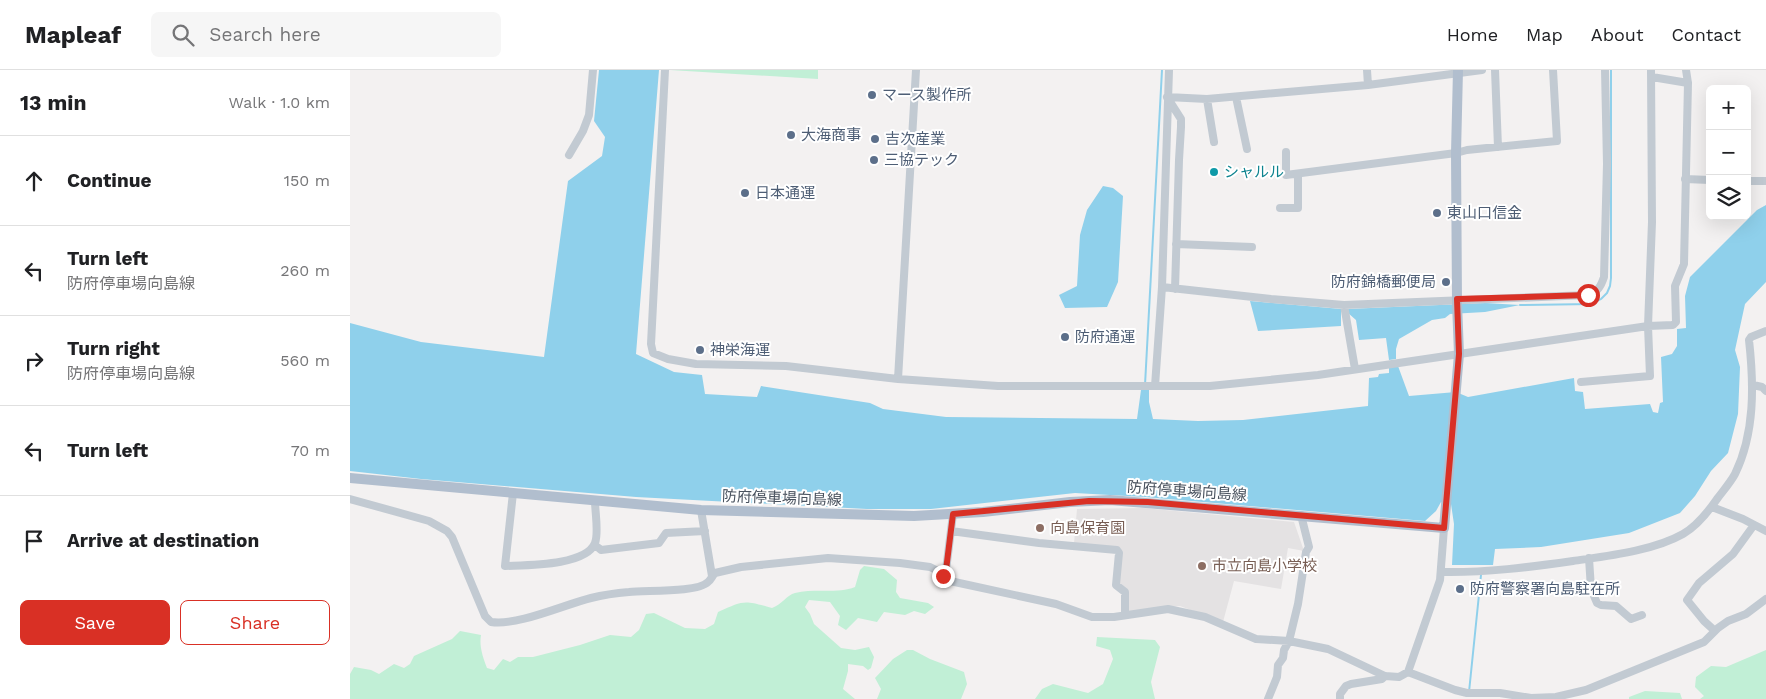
<!DOCTYPE html>
<html lang="en">
<head>
<meta charset="utf-8">
<style>
  :root { --surface:#fff; --page:#f6f6f6; --text:#202124; --muted:#757577; --line:#e0e0e0; --accent:#d93025 }
  body { margin:0; font-family:"Work Sans","Noto Sans JP",sans-serif; background:var(--page); color:var(--text) }
  .controls { position:absolute; right:15px; top:15px; display:grid; overflow:hidden; border-radius:8px; box-shadow:0 5px 20px #0002 }
  .controls button { width:45px; height:45px; display:grid; place-items:center; padding:0; border:0; border-bottom:1px solid var(--line); background:var(--surface); color:var(--text); font:25px sans-serif }
  .stop { position:absolute; width:15px; height:15px; margin:-11px; border:4px solid #d93025; border-radius:50%; background:#fff }
  .stop.end { background:#d93025; border-color:#fff; box-shadow:0 1px 5px #0008 }
  .list { margin:0; padding:0; list-style:none }
  h2 { display:flex; justify-content:space-between; align-items:center; height:65px; margin:0; padding:0 20px; font-size:21px }
  h2 small { font-size:16px; font-weight:400; color:var(--muted) }
  .list li { display:grid; grid-template-columns:32px 1fr auto; gap:15px; align-items:center; box-sizing:border-box; height:90px; padding:0 20px; border-top:1px solid var(--line) }
  .list b { display:block; font-size:19px; white-space:nowrap }
  .list p { margin:0; font-size:16px; white-space:nowrap; color:var(--muted) }
  .list em { font-size:16px; font-style:normal; color:var(--muted) }
  .actions { display:flex; gap:10px; padding:15px 20px }
  .actions a { flex:1; padding:11px 0; border:1px solid var(--accent); border-radius:8px; text-align:center; font-size:18px; color:var(--accent) }
  .actions .main { background:var(--accent); color:#fff }
  .icon { flex:none; width:28px; height:28px; fill:none; stroke:currentColor; stroke-width:2; stroke-linecap:round; stroke-linejoin:round }
  .map { position:relative; flex:none; width:1416px; height:629px; overflow:hidden }
  header { display:flex; align-items:center; gap:30px; box-sizing:border-box; height:70px; padding:0 25px; background:var(--surface); border-bottom:1px solid var(--line) }
  header strong { font-size:24px }
  nav { display:flex; gap:28px; margin-inline-start:auto; font-size:18px }
  .search { width:350px; height:45px; background:var(--page); display:flex; align-items:center; gap:12px; box-sizing:border-box; padding:0 18px; border-radius:8px; color:var(--muted); font-size:19px }
  main { display:flex }
  aside { flex:1; background:var(--surface) }
  .map>svg:first-child { display:block }
  .education { fill:#e4e2e3 }
  .green { fill:#c1efd6 }
  .water { fill:#8fd0eb }
  .lines { fill:none; stroke-linecap:round; stroke-linejoin:round }
  .stream { stroke:#8fd0eb; stroke-width:2 }
  .minor { stroke:#c2cad2; stroke-width:8 }
  .major { stroke:#b1bece; stroke-width:10 }
  .route { stroke:#d93025; stroke-width:6 }
  .service-dot { fill:#5c6f8a; stroke:#fff; stroke-width:2 }
  .culture-dot { fill:#0f9aa8; stroke:#fff; stroke-width:2 }
  .education-dot { fill:#8d6e63; stroke:#fff; stroke-width:2 }
  .labels { text-anchor:middle; stroke-width:4; stroke-linejoin:round; paint-order:stroke }
  .service-label { font-size:15px; fill:#4e5e75; stroke:#fff; text-anchor:start }
  .culture-label { font-size:15px; fill:#0d838f; stroke:#fff; text-anchor:start }
  .street-label { font-size:15px; fill:#49525e; stroke:#fff }
  .education-label { font-size:15px; fill:#785e54; stroke:#fff; text-anchor:start }
</style>
</head>
<body>
<header>
<strong>Mapleaf</strong>
<div class="search"><svg class="icon" aria-label="search" viewBox="0 0 24 24"><circle cx="10" cy="10" r="6"/><path d="M15 15l6 6"/></svg>Search here</div>
<nav><a>Home</a><a>Map</a><a>About</a><a>Contact</a></nav>
</header>
<main>
<aside>
<h2>13 min<small>Walk · 1.0 km</small></h2>
<ul class="list">
<li><svg class="icon" aria-label="ahead" viewBox="0 0 24 24"><path d="M12 20V5M6 11l6-6 6 6"/></svg><div><b>Continue</b></div><em>150 m</em></li>
<li><svg class="icon" aria-label="left" viewBox="0 0 24 24"><path d="M17 20v-9H6M10 6l-5 5 5 5"/></svg><div><b>Turn left</b><p>防府停車場向島線</p></div><em>260 m</em></li>
<li><svg class="icon" aria-label="right" viewBox="0 0 24 24"><path d="M7 20v-9h11M14 6l5 5-5 5"/></svg><div><b>Turn right</b><p>防府停車場向島線</p></div><em>560 m</em></li>
<li><svg class="icon" aria-label="left" viewBox="0 0 24 24"><path d="M17 20v-9H6M10 6l-5 5 5 5"/></svg><div><b>Turn left</b></div><em>70 m</em></li>
<li><svg class="icon" aria-label="arrive" viewBox="0 0 24 24"><path d="M6 21V4h12l-3 4 3 4H6"/></svg><div><b>Arrive at destination</b></div></li>
</ul>
<div class="actions"><a class="main">Save</a><a>Share</a></div>
</aside>
<div class="map">
<svg width="1416" height="629" viewBox="0 0 1416 629">
  <rect width="100%" height="100%" fill="#f3f1f1"/>
  <path class="education" d="M793 438 944 452 954 481 938 478 931 519 884 511 873 552 830 536 776 542 777 519 768 514 771 478 724 473 727 439Z"/>
  <path class="green" d="M320 0H468V9Z
    M514 496 534 499 547 510 546 522 550 528 578 533 584 537 575 544 564 541 555 545 534 542 527 552 508 548 496 560 488 555 490 546 480 532 459 530 455 537 460 544 464 554 491 578 505 580 519 577 524 587 521 598 518 600 513 596 498 594V601L493 619 505 629H0V604L4 597 21 600 29 604 44 594 54 598 60 594 64 586 102 569 110 561 131 565C129 577 133 587 137 598L144 600 153 589 160 592 168 587H183L230 575 260 565 281 567 289 560 296 544 304 543 335 558 355 559 364 554 368 542C394 530 394 530 422 538 431 535 437 525 445 523 465 518 488 524 505 517L510 500Z
    M747 567 805 570 810 577 801 612 805 629H685L692 619 703 614 738 623 753 614 763 589 760 580 746 576Z
    M557 580H563L580 589 614 602 617 614 611 629H527L531 619 525 608 543 589Z
    M1416 580V629H1350L1354 626 1345 617 1346 607 1361 596 1376 597Z
    M1295 621 1330 623 1332 629H1279V627Z"/>
  <path class="water" d="M249 0H309L286 284 324 302 352 305 355 324 407 327 411 316 520 333 533 339 596 347 787 349 791 320 799 319V332L803 349 848 351 893 350 1018 336 1019 308 1028 307 1029 304 1039 303V298L1048 296 1059 326 1106 322 1118 327 1224 308 1225 321 1233 322 1235 339 1300 334 1303 342 1308 343 1310 333 1313 332 1311 287 1322 284 1327 276V259L1336 258 1335 226 1340 207 1407 140 1416 135V212L1395 234 1385 280 1390 297 1388 344 1378 383 1361 401 1345 426 1330 443 1279 463 1191 477 1145 479 1143 495H1102L1104 454 1101 434 1091 432 1086 441 1075 451 795 427 725 423 581 439H517L286 427 71 409 0 401V253L71 272 194 287 218 111 252 86 255 67 244 51Z
    M753 116 763 118 773 126 768 212 757 237 715 238 709 225 727 216 730 165 737 140Z
    M900 231 991 239V256L908 261Z
    M1135 233 1170 235 1135 242 1100 244 1095 248 1082 250 1049 269 1046 279V289L1039 290 1036 268 1009 270 1006 250 998 243V239Z"/>
  <g class="lines">
    <path class="stream" d="M1170 235 1242 234 1251 229 1257 223 1260 216 1261 208V0
      M795 315 812 0
      M1119 622 1131 505"/>
    <path class="minor" d="M315 0 301 274 303 283 318 289 346 294 436 296 548 309 648 316H860L968 305 1298 256 1323 255 1326 252 1325 216 1334 194 1338 13 1336 0
      M1017 0 1018 15
      M1145 0 1148 77
      M1302 7 1338 13
      M817 27 857 29 1018 15 1132 0
      M817 27 831 49V57L829 90 825 219
      M886 27 897 79
      M857 29 864 72
      M936 82V105L1106 83 1117 80 1207 71 1203 0
      M219 85 233 61 239 45 243 0
      M1335 109 1360 110
      M1397 111H1416
      M930 138H948V104
      M826 174 902 177
      M812 217 921 229 994 235 1238 225C1248 222 1251 216 1254 207L1257 94 1255 0
      M994 235 1005 299
      M548 309 566 0
      M1231 312 1300 306 1298 256 1302 152 1301 0
      M1403 315 1412 317 1416 321
      M805 316 812 217 819 0
      M163 423 155 496C176 495 236 496 245 473 249 463 245 442 245 431
      M0 429 79 451 97 461 102 467 135 546 141 552C168 556 213 535 241 528 253 525 267 523 279 522 296 520 347 523 358 512 361 510 362 506 365 503L391 497 478 488 550 493 580 497 586 500 600 511 706 534 742 547H764L818 539 855 547 906 569 939 571 978 579 1035 606 1049 607 1058 602 1105 620 1117 623H1150L1181 628 1206 627 1236 620 1349 574 1354 572 1368 558 1378 551 1396 544 1416 529
      M1362 437 1393 449 1416 461
      M351 440 362 506
      M601 461 689 473 767 480 769 483 766 515 775 522V545
      M245 475 251 480 309 473 316 463 355 461
      M1239 488 1241 519 1247 533 1251 535 1266 536 1281 549 1292 545
      M1091 502C1135 503 1180 497 1223 491 1257 486 1303 481 1333 464 1347 456 1358 442 1367 429 1373 421 1380 413 1385 404 1405 363 1404 315 1399 270L1401 267 1416 261
      M593 506 596 500 603 444
      M1365 561 1354 551 1337 530 1349 513 1383 484 1404 455
      M1058 602 1090 510 1094 458
      M918 629 927 607 928 595 933 588 934 580 939 571 948 534 956 482 959 477 951 445
      M990 629V624L996 616 1001 614 1032 609 1035 606"/>
    <path class="major" d="M0 408 351 440 564 446 633 442 720 432 760 430 1094 458 1109 284 1107 233 1106 83 1108 0"/>
  </g>
  <g class="lines">
    <path class="route" d="M593 506 596 500 603 444 739 431 798 432 1094 458 1109 284 1107 229 1238 225"/>
  </g>
  <g class="service-dot">
    <circle cx="522" cy="25" r="5"/>
    <circle cx="441" cy="65" r="5"/>
    <circle cx="525" cy="69" r="5"/>
    <circle cx="524" cy="90" r="5"/>
    <circle cx="395" cy="123" r="5"/>
    <circle cx="1087" cy="143" r="5"/>
    <circle cx="1096" cy="212" r="5"/>
    <circle cx="715" cy="267" r="5"/>
    <circle cx="350" cy="280" r="5"/>
    <circle cx="1110" cy="519" r="5"/>
  </g>
  <circle class="culture-dot" cx="864" cy="102" r="5"/>
  <g class="education-dot">
    <circle cx="690" cy="458" r="5"/>
    <circle cx="852" cy="496" r="5"/>
  </g>
  <g class="labels">
    <g class="service-label">
      <text x="532" y="30">マース製作所</text>
      <text x="451" y="70">大海商事</text>
      <text x="535" y="74">吉次産業</text>
      <text x="534" y="95">三協テック</text>
      <text x="405" y="128">日本通運</text>
      <text x="1097" y="148">東山口信金</text>
      <text x="1086" y="217" text-anchor="end">防府錦橋郵便局</text>
      <text x="725" y="272">防府通運</text>
      <text x="360" y="285">神栄海運</text>
      <text x="1120" y="524">防府警察署向島駐在所</text>
    </g>
    <g class="culture-label">
      <text x="874" y="107">シャルル</text>
    </g>
    <g class="street-label">
      <text transform="translate(837 421) rotate(4)" y="5">防府停車場向島線</text>
      <text transform="translate(432 428) rotate(2)" y="5">防府停車場向島線</text>
    </g>
    <g class="education-label">
      <text x="700" y="463">向島保育園</text>
      <text x="862" y="501">市立向島小学校</text>
    </g>
  </g>
</svg>
<div class="controls">
<button>+</button>
<button>−</button>
<button><svg class="icon" aria-label="layers" viewBox="0 0 24 24"><path d="M12 4l9 5-9 5-9-5zM3 14l9 5 9-5"/></svg></button>
</div>
<div class="stop" style="left:1238px;top:225px"></div>
<div class="stop end" style="left:593px;top:506px"></div>
</div>
</main>
</body>
</html>
